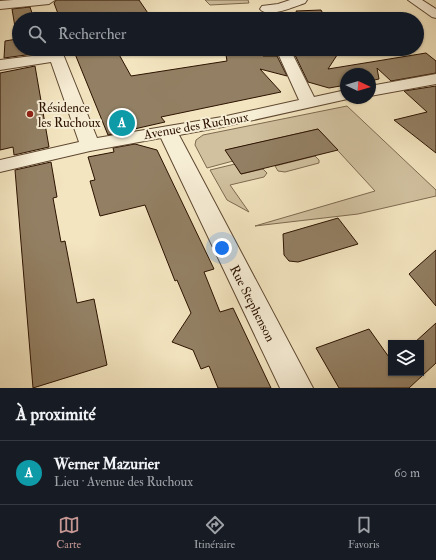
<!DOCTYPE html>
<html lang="fr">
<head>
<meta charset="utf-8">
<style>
  :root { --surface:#171b24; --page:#20242c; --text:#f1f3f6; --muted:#9ea1a6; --line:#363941; --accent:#c59692 }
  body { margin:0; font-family:"IM FELL Double Pica",serif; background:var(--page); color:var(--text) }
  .controls { position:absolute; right:12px; bottom:12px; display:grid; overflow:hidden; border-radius:0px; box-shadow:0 1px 3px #0004 }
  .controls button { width:36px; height:36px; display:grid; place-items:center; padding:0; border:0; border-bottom:1px solid var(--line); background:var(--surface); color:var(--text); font:20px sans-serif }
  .compass { position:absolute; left:340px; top:68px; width:36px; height:36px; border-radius:50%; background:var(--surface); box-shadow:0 1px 3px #0004; rotate:94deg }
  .you { position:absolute; left:222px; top:248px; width:14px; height:14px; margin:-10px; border:3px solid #fff; border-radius:50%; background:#1a73e8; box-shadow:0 0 0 6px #1a73e833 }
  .badge { display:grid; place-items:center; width:26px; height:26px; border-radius:50%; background:var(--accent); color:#fff; font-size:13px; font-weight:700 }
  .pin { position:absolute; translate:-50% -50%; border:2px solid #fff; box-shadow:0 1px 4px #0006 }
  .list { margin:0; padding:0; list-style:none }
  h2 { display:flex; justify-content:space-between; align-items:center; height:52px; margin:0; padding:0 16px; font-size:17px }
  h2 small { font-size:13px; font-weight:400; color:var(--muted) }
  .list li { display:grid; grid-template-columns:26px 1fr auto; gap:12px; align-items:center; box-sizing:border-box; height:64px; padding:0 16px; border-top:1px solid var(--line) }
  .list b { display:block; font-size:15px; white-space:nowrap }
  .list p { margin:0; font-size:13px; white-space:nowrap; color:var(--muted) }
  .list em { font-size:13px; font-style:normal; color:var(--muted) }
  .icon { flex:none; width:22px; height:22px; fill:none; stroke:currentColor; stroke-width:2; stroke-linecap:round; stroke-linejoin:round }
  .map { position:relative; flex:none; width:436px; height:388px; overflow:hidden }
  .search { position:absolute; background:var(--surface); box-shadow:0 1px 3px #0004; left:12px; right:12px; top:12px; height:44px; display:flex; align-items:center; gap:10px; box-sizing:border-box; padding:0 14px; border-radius:22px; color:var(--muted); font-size:15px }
  .sheet { height:116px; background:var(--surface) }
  nav { display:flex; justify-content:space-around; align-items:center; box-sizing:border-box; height:56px; border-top:1px solid var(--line); background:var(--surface); font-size:11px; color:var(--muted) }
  nav a { display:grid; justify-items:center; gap:2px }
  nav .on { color:var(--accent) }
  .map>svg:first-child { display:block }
  .green { fill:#d1c19f; stroke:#7e6a50 }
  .building { fill:#938064; stroke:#2c1200 }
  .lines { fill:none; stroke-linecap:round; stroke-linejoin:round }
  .street-casing { stroke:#5e4730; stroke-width:2 }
  .street { fill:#f7eed6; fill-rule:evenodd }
  .poi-dot { fill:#8f2418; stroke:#f7eed6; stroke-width:1.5 }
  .labels { text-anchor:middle; stroke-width:4; stroke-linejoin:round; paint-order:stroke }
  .poi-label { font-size:13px; fill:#2c1200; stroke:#f7eed6; text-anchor:start }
  .street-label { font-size:13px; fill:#2c1200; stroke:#f7eed6 }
</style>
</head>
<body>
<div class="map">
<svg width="436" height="388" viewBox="0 0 436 388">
  <rect width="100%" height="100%" fill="#f3e5c0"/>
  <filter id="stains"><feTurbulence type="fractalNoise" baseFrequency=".005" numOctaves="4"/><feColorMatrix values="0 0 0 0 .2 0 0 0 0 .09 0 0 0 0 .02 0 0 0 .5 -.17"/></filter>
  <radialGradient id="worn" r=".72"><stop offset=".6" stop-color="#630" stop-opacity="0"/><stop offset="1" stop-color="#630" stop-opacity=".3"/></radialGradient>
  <path class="green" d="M205 0H248L249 3 210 5Z
    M347 106 436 190V196L358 214 255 226 375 191 318 129 226 150 233 161 207 168 195 145 196 140 203 135Z
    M315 156 319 160V163L285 172 278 171 275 166Z
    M235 164 241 174 263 169 267 173 264 177 230 185 249 212 227 200 210 170Z"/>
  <path class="building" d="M56 0H139L152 19H60L54 3Z
    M30 7 34 19H19V49H33V54L4 58 5 41 17 39 12 9Z
    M321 10 326 19H299L296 11Z
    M248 13 250 19H221L219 14Z
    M73 49H116L131 76 227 61 225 49H260L263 56H277L287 76 260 69 281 92 161 117 165 122 108 135Z
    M309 49H341L328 69 426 53 436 61V73L391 81 377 68 379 79 370 81V74H346V85L329 88 308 82 295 55 311 54Z
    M35 66 49 147 14 155 13 147 0 150V73Z
    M436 86V153L394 120 427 112 404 91Z
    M318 129 338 150 241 174 225 150Z
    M135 144 157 150 214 269 204 272 220 312 233 308 271 388H218L209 366 201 369 193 350 172 342 191 313 177 280 175 281 145 205 100 216 90 181 95 180 88 157 114 152 113 148Z
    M51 162 57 197 53 198 61 242 65 241 77 303 94 299 107 365 33 388 15 170Z
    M338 218 358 244 298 262 289 261 284 255 283 234Z
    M436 250V306L409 274Z
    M436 323V363L409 388H339L316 348 369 329 391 360V373H421V343H414Z"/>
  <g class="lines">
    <defs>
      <path id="street" d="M13 0H55L49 4 0 9V1Z
        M290 0H307L305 3C296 6 267 19 260 9L262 6 278 4Z
        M408 0H422L436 9V18L432 17Z
        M47 49H61L97 138 222 117 299 100 276 49H290L314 97 346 90V98H352L222 127 179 135 313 388H280L161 138 90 151 0 172V160L79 142 51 62 0 70V60L48 54Z
        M436 74V84L370 96V86Z"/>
    </defs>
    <use href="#street" class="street-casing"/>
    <use href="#street" class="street"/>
  </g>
  <circle class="poi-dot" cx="30" cy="114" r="4"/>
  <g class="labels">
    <g class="poi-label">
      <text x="38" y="112">Résidence<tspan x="38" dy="15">les Ruchoux</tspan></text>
    </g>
    <g class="street-label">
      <text transform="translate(196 125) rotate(-10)" y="5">Avenue des Ruchoux</text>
      <text transform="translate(253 303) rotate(63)" y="5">Rue Stephenson</text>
    </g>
  </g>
  <rect width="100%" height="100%" filter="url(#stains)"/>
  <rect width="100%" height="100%" fill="url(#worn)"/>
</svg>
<div class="controls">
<button><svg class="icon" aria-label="layers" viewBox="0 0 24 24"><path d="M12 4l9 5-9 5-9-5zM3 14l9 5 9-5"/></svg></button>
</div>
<svg class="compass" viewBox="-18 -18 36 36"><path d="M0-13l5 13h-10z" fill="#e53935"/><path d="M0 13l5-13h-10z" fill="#9ea1a6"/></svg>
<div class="you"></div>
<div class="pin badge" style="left:122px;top:123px;background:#0f9aa8">A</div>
<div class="search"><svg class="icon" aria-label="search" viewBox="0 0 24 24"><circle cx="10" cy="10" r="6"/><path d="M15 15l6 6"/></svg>Rechercher</div>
</div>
<section class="sheet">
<h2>À proximité<small></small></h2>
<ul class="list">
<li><span class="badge" style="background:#0f9aa8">A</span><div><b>Werner Mazurier</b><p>Lieu · Avenue des Ruchoux</p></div><em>60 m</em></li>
</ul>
</section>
<nav>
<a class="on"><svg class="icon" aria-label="map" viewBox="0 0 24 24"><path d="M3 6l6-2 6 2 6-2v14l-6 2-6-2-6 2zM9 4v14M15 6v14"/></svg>Carte</a>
<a><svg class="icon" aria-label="directions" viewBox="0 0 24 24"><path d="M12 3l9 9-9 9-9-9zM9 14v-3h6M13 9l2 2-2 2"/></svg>Itinéraire</a>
<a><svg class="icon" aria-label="saved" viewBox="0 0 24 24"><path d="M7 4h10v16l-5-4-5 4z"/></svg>Favoris</a>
</nav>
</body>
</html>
